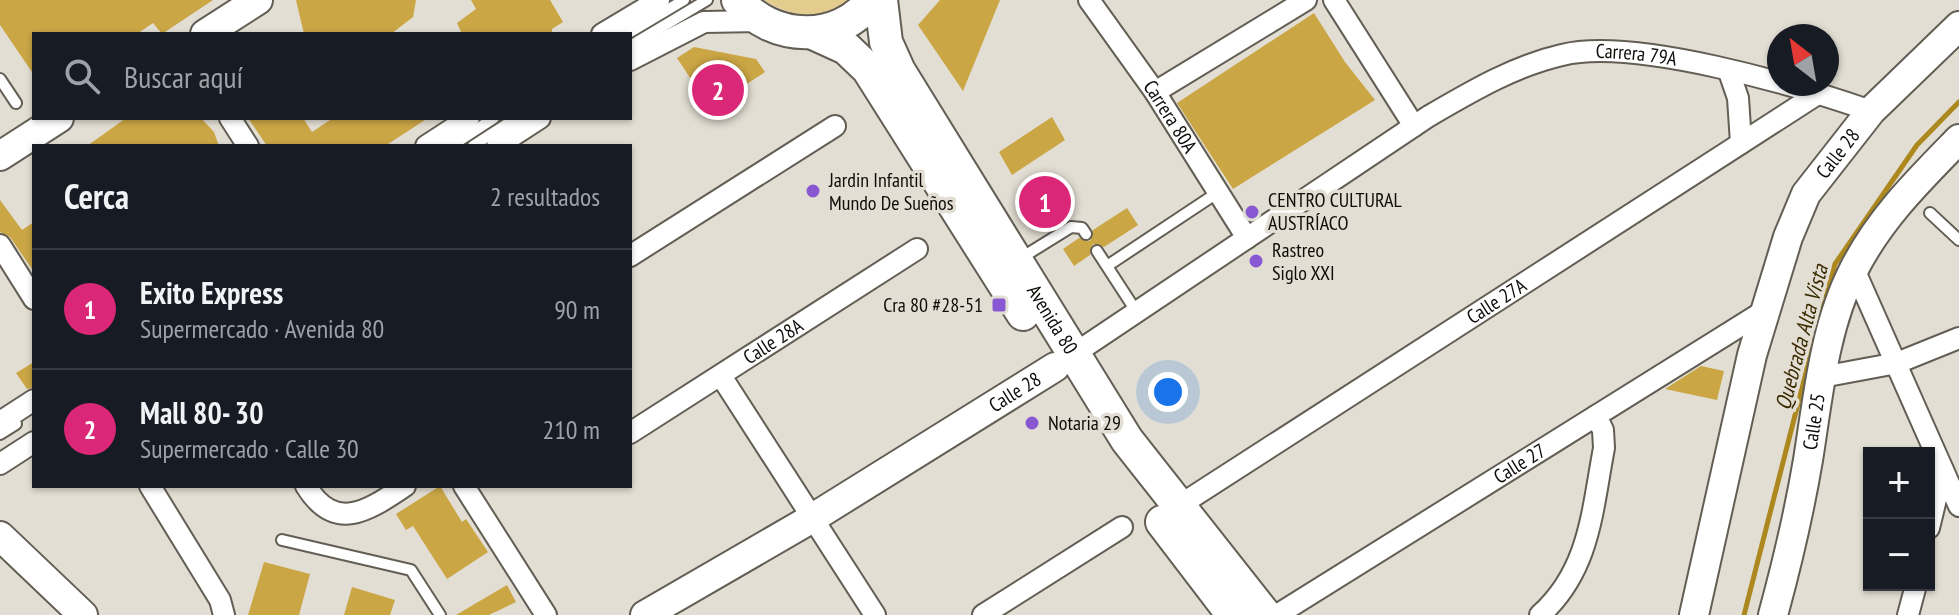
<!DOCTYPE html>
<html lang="es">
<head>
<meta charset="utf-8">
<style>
  :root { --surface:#171b24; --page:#20242c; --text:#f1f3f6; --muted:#9ea1a6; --line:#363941; --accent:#db2777 }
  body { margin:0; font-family:"PT Sans Narrow",sans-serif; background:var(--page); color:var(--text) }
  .controls { position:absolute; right:24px; bottom:24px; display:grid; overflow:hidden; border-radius:0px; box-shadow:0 2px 6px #0004 }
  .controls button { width:72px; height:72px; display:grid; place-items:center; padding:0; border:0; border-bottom:2px solid var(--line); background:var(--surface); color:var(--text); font:40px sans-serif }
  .compass { position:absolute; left:1767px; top:24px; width:72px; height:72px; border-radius:50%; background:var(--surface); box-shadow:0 2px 6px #0004; rotate:329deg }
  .you { position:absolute; left:1168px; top:392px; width:28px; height:28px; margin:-20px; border:6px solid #fff; border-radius:50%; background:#1a73e8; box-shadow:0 0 0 12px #1a73e833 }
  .badge { display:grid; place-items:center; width:52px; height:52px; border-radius:50%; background:var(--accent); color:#fff; font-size:26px; font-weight:700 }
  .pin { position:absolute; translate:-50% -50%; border:4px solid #fff; box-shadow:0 2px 8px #0006 }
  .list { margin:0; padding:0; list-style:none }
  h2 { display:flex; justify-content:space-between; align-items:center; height:104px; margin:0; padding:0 32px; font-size:34px }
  h2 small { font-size:26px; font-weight:400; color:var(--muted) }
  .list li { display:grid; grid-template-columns:52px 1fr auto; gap:24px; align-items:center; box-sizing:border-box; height:120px; padding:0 32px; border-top:2px solid var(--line) }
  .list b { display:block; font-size:30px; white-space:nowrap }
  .list p { margin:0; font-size:26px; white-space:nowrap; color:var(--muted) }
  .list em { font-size:26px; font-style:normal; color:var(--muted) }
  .icon { flex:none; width:44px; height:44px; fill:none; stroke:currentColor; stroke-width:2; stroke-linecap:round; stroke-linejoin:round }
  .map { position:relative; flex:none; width:1959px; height:615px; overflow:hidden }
  .search { position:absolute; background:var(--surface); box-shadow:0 2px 6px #0004; left:32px; top:32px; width:600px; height:88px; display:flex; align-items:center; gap:20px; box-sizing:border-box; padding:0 28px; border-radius:0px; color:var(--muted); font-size:30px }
  .panel { position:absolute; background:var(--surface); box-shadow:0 2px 6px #0004; left:32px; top:144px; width:600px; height:344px; border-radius:0px }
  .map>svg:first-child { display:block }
  .green { fill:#e4cc8f }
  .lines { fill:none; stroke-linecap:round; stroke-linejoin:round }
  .stream { stroke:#ac881f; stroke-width:5 }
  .building { fill:#cba645 }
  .lane-casing { stroke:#625e54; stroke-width:14 }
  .street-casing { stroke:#625e54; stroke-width:24 }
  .secondary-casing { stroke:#625e54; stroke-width:32 }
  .primary-casing { stroke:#625e54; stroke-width:36 }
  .lane { stroke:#fff; stroke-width:10 }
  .street { stroke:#fff; stroke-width:20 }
  .secondary { stroke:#fff; stroke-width:28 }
  .primary { stroke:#fff; stroke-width:32 }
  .poi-dot { fill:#8758d2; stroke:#e3ded3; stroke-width:3 }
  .labels { text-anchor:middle; stroke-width:7; stroke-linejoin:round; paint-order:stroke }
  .street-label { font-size:20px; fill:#0e0c09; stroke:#e3ded3 }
  .poi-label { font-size:20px; fill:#0e0c09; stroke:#e3ded3; text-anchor:start }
  .water-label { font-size:22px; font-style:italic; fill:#392a00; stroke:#e3ded3 }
</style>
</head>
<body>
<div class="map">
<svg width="1959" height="615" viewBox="0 0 1959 615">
  <rect width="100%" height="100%" fill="#e3ded3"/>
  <path class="green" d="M764 0H848C822 21 790 17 764 0Z"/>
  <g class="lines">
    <path class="stream" d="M1818 327 1835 264 1917 145 1959 102
      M1744 615 1815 337"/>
  </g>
  <path class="building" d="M0 0H213L162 34 153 23 137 34H34V75L0 25Z
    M296 0H416L413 17 391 34H304Z
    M471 0H550L563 22 552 29V34H462L457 23 476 9Z
    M940 0H1000L963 91 918 25Z
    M1314 13 1345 62 1375 100 1233 189 1177 103Z
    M694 47 756 59 765 72 710 108 677 58Z
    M1052 117 1065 140 1012 175 999 152Z
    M126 118H201L214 132 219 146H87Z
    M248 118H303L312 132 333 118H428L385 146H267Z
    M0 200 22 230 34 222V272L10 237 0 232Z
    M1127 208 1138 225 1104 247 1093 244 1090 255 1074 266 1063 249 1079 238 1090 241 1093 230Z
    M34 362V387L27 389 16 373Z
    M1701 366 1724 371 1717 400 1665 389Z
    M440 486 462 522 466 519 488 552 447 579 413 526 406 530 396 514Z
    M264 562 310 574 299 615H248Z
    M507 585 516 602 489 615H456Z
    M352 587 395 600 390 615H344Z"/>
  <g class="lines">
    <defs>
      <path id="lane" d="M627 34 684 0
        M630 46 707 0
        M0 79 16 103
        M451 146 494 118
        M473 146 516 118
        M1930 213 1959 240
        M1097 251 1136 311
        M1021 258 1071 227 1082 228 1086 234
        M1107 266 1217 193
        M0 434 16 424
        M282 540 411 570 440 615"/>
      <g id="street">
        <path id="s1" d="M1089 0 1155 92 1247 238"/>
        <path d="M1334 0 1414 126"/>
        <path d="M602 34 659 0"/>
        <path d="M630 60 704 22 760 21"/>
        <path d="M1729 72 1738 98 1741 143"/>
        <path d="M1155 92 1306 0"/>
        <path d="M230 118 248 146"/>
        <path d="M426 146 469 118"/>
        <path d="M497 146 540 118"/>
        <path d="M0 245 34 299"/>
        <path d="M630 256 835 126"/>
        <path d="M1854 269 1959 506"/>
        <path id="s2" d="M1065 360 1429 116C1472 91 1514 66 1562 55 1634 37 1799 86 1871 111"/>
        <path d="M721 376 875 615"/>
        <path d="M1822 377 1897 363 1959 338"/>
        <path d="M0 422 34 400"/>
        <path id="s3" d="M630 433 917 249"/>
        <path d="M0 464 34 442"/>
        <path d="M150 486 220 600 224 615"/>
        <path d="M306 486C336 534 369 510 405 486"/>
        <path d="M464 486 546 615"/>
        <path id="s4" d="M1177 507 1816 95"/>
        <path d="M1929 528 1943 470"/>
        <path d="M983 615 1122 527"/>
        <path id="s5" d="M1277 615 1764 311"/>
        <path d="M1540 615C1590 570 1592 511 1604 448L1603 430 1596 416"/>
        <path d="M1908 615 1916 585"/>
      </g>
      <g id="secondary">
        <path d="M205 34 258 0"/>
        <path d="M0 156 59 118"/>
        <path d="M0 536 83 615"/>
        <path id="s6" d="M645 615 811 519 1055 367"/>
        <path id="s7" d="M1694 615 1752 355 1788 237 1806 194 1871 111 1959 26"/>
        <path id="s8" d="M1773 615C1787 564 1799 513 1808 460 1818 398 1824 328 1853 271 1879 219 1919 180 1959 139"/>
      </g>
      <g id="primary">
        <path d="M738 0C772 42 839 44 872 0"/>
        <path id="s9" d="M881 0 886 42 899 71 1127 440 1265 615"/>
        <path d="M813 33 846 48 868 69 1023 314"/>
        <path d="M1162 522 1233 615"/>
      </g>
    </defs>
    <use href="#lane" class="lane-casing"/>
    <use href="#street" class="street-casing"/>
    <use href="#secondary" class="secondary-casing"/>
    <use href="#primary" class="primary-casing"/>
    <use href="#lane" class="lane"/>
    <use href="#street" class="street"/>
    <use href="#secondary" class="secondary"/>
    <use href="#primary" class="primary"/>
  </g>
  <g class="poi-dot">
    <circle cx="813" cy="191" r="8"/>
    <circle cx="1252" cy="212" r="8"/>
    <circle cx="1256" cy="261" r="8"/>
    <rect x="991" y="297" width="16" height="16" rx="4"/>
    <circle cx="1032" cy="423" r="8"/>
  </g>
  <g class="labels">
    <g class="street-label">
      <text dy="7" stroke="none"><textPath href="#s2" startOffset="660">Carrera 79A</textPath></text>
      <text dy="7" stroke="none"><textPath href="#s1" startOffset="142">Carrera 80A</textPath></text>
      <text dy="7" stroke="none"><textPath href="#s7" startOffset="488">Calle 28</textPath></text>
      <text dy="7" stroke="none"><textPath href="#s4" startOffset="380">Calle 27A</textPath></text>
      <text dy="7" stroke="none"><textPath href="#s9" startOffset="366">Avenida 80</textPath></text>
      <text dy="7" stroke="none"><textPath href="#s3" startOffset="170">Calle 28A</textPath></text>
      <text dy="7" stroke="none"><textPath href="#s6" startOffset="432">Calle 28</textPath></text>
      <text dy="7" stroke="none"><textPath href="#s8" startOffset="198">Calle 25</textPath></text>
      <text dy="7" stroke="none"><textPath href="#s5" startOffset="286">Calle 27</textPath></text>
    </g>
    <g class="poi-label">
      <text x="829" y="187">Jardin Infantil<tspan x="829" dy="23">Mundo De Sueños</tspan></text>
      <text x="1268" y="207">CENTRO CULTURAL<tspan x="1268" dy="23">AUSTRÍACO</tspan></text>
      <text x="1272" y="257">Rastreo<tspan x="1272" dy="23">Siglo XXI</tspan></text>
      <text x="983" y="312" text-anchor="end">Cra 80 #28-51</text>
      <text x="1048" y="430">Notaria 29</text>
    </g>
    <g class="water-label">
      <text transform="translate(1801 337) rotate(-75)" y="8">Quebrada Alta Vista</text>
    </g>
  </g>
</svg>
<div class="controls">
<button>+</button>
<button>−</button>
</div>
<svg class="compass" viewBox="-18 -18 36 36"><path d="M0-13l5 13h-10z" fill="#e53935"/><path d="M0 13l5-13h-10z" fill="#9ea1a6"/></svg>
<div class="you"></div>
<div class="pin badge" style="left:1045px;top:202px">1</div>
<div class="pin badge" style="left:718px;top:90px">2</div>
<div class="search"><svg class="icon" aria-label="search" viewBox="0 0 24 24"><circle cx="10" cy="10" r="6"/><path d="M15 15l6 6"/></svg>Buscar aquí</div>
<section class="panel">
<h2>Cerca<small>2 resultados</small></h2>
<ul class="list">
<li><span class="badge">1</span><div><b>Exito Express</b><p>Supermercado · Avenida 80</p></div><em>90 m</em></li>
<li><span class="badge">2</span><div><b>Mall 80- 30</b><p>Supermercado · Calle 30</p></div><em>210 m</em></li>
</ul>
</section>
</div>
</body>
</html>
